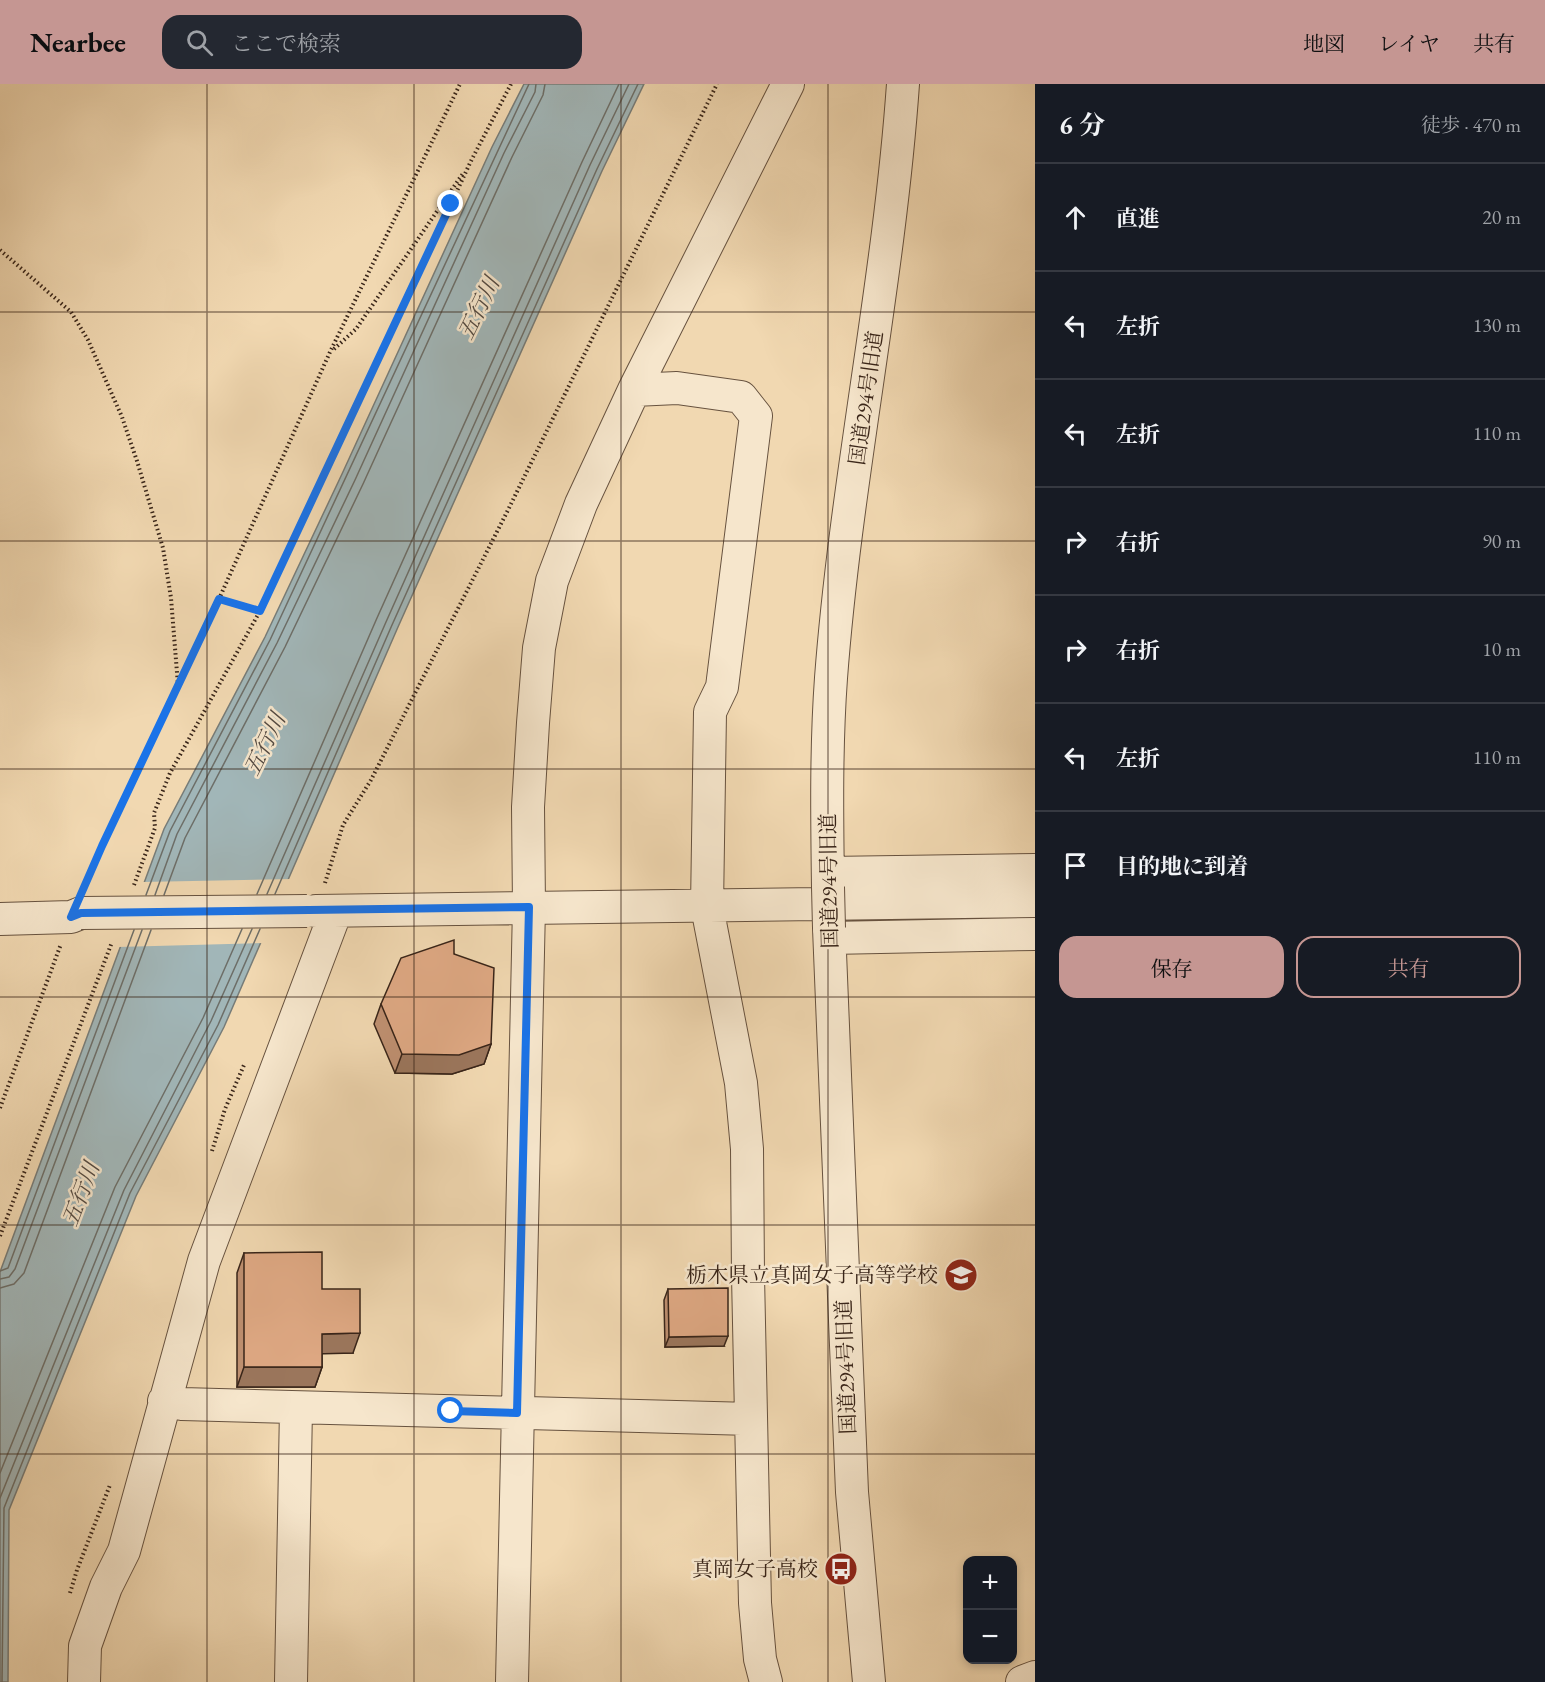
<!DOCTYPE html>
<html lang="ja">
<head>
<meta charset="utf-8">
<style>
  :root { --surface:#171b24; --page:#242831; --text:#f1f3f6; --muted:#9ea1a6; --line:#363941; --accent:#c59692 }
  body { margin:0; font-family:"EB Garamond","Noto Serif JP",serif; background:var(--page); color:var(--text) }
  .controls { position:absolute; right:18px; bottom:18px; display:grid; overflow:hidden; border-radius:12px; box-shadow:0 3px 9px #0003 }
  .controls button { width:54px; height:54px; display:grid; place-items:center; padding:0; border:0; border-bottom:2px solid var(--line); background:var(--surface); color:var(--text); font:30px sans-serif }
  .stop { position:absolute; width:18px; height:18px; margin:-14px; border:4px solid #1a73e8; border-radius:50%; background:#fff }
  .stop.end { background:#1a73e8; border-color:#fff; box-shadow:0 2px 6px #0008 }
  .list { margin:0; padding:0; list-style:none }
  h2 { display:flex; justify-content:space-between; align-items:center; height:78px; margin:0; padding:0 24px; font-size:26px }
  h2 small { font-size:20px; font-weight:400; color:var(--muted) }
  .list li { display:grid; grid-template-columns:39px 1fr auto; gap:18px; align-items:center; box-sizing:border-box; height:108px; padding:0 24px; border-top:2px solid var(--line) }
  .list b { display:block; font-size:22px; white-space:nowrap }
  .list em { font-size:20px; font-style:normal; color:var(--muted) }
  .actions { display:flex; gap:12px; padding:18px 24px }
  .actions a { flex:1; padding:14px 0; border:2px solid var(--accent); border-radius:18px; text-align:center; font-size:21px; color:var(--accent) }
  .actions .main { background:var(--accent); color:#111 }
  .icon { flex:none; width:33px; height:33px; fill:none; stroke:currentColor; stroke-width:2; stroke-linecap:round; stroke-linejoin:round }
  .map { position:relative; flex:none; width:1035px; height:1598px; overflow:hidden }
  header { display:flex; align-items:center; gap:36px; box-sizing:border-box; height:84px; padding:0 30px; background:var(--accent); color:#111 }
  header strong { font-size:28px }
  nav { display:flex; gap:33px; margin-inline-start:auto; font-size:21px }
  .search { width:420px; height:54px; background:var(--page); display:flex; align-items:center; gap:15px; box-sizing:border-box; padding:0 21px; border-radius:18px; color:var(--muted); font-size:22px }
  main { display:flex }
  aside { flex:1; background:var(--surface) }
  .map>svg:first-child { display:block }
  .water { fill:#a1b6b8; stroke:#777c78; stroke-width:1.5 }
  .pier { fill:#f1d8b1 }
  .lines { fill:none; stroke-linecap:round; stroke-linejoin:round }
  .shore { stroke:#6d6e68; stroke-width:1.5 }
  .minor-casing { stroke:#67523f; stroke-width:34 }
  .path { stroke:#392519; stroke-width:4; stroke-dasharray:1.5 3; stroke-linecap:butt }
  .minor { stroke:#f6e6cc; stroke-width:32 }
  .minor-bridge-casing { stroke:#67523f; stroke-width:34; stroke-linecap:butt }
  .minor-bridge { stroke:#f6e6cc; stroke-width:32 }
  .wall { fill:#bf9071; stroke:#392519; stroke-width:1.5 }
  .shaded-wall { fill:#9b765c; stroke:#392519; stroke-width:1.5 }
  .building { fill:#dea883; stroke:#392519; stroke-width:1.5 }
  .route { stroke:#1a73e8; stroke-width:8 }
  .grid { fill:none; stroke:#392519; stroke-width:1.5; stroke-opacity:0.55 }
  .labels { text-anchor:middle; stroke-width:5; stroke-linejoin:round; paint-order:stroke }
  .street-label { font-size:21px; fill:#392519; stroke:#f6e6cc }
  .poi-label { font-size:21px; fill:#392519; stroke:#f6e6cc; text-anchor:end }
  .water-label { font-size:22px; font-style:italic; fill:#534941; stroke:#f6e6cc }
</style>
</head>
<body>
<header>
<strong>Nearbee</strong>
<div class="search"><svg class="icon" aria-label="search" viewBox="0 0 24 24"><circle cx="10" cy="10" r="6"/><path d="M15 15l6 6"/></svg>ここで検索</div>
<nav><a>地図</a><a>レイヤ</a><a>共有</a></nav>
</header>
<main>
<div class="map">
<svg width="1035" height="1598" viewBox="0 0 1035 1598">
  <rect width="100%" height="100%" fill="#f1d8b1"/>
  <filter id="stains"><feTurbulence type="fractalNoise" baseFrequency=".00333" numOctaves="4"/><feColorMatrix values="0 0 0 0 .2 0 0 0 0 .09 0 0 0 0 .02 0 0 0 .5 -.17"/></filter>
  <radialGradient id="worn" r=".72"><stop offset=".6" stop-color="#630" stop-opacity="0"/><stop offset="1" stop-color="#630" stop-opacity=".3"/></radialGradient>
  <path class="water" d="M524 0H644L602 87 398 543 224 943 136 1112 9 1426 8 1598H0V1188L164 745 265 553 342 390 492 63Z"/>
  <path class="pier" d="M291 795 264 859 118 863 142 798Z"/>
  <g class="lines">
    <path class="shore" d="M257 810 377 534 582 78 619 0
      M267 810 386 538 590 81 629 0
      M275 810 392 541 597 85 638 0
      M146 811 170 747 270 556 529 0
      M155 811 177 750 277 559 355 396 504 69 535 8 536 0
      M164 811 185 754 285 563 363 400 512 73 543 11 545 0
      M0 1187 8 1184 134 846
      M0 1195 9 1193 15 1185 142 846
      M0 1204 14 1200 24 1189 151 846
      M0 1389 115 1103 203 934 242 845
      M0 1414 124 1106 211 937 252 845
      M2 1598 4 1424 130 1109 218 941 260 845"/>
    <defs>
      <path id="minor" d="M634 306 677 304 741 313 756 332 722 603 710 628 707 823 741 999 747 1065 748 1192 755 1519 760 1575 766 1598
        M828 789 1035 786
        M828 803C827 733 826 663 831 594 846 395 889 199 903 0
        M316 827 1035 817
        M0 835 71 833 81 829
        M829 844 852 1408 869 1598
        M830 854 1035 850
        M164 1317 182 1320 751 1335
        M84 1598 85 1562 106 1503 124 1467 204 1177 336 827
        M291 1598 296 1324
        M512 1598 529 823 528 723 533 639 539 564 552 497 581 420 634 306 788 0
        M1022 1598 1035 1593"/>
    </defs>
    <use href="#minor" class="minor-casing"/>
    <path class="path" d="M0 166 71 228 88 256 122 333 137 377 163 464 171 514 178 601
      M334 265 356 245 464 88
      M219 515 260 527
      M325 799 343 741 371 696 508 426 717 0
      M85 801 219 515 330 268 460 0
      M134 801 155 744 154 729 170 689 260 527 471 77 511 0
      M0 1024 61 860
      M212 1067 225 1025 244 981
      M0 1152 112 858
      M70 1509 77 1486 110 1401"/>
    <use href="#minor" class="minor"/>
    <defs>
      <path id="minor-bridge" d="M828 803 829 844
        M81 829 307 827"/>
    </defs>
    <use href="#minor-bridge" class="minor-bridge-casing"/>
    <use href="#minor-bridge" class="minor-bridge"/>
  </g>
  <path class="wall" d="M454 870 491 960 484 980 452 990 395 989 374 940 381 920Z
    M244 1169 322 1205 353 1269H322V1283L315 1303H237V1189Z
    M668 1205 724 1262 665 1263 664 1216Z"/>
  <path class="shaded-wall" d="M491 960 484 980 452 990 395 989 402 970Z
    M360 1249 353 1269 315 1270 322 1250Z
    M728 1252 724 1262 665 1263 669 1253Z
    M244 1283H322L315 1303H237Z"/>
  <path class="building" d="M454 856V870L494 884 491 960 459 971 402 970 381 920 401 874Z
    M322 1168V1205H360V1249L322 1250V1283H244V1169Z
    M728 1204V1252L669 1253 668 1205Z"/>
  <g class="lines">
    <path class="route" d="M451 120 260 527 219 515 102 762 71 833 81 829 529 823 517 1329 451 1327"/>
  </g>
  <path class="grid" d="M207 0V1598M414 0V1598M621 0V1598M828 0V1598M0 228H1035M0 457H1035M0 685H1035M0 913H1035M0 1141H1035M0 1370H1035"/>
  <defs>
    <symbol id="school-disc" viewBox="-11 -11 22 22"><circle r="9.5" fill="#8f2418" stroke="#f6e6cc"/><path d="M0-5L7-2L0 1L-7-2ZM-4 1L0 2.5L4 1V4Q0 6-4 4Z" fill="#fff"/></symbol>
    <symbol id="bus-disc" viewBox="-11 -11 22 22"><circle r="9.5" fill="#8f2418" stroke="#f6e6cc"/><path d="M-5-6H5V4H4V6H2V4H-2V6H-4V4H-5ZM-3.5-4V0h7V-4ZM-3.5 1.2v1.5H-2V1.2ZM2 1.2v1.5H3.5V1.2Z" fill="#fff"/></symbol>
  </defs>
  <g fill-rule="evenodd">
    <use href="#school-disc" x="942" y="1172" width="38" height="38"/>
    <use href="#bus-disc" x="822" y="1466" width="38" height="38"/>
  </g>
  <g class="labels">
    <g class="street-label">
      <text transform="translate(866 314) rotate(-82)" y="7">国道294号旧道</text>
      <text transform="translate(829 797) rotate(-91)" y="7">国道294号旧道</text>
      <text transform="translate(846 1283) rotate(-92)" y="7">国道294号旧道</text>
    </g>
    <g class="poi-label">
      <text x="938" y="1198">栃木県立真岡女子高等学校</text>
      <text x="818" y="1492">真岡女子高校</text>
    </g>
    <g class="water-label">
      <text transform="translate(478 224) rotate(-64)" y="8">五行川</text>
      <text transform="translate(264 660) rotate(-64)" y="8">五行川</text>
      <text transform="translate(80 1110) rotate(-69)" y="8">五行川</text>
    </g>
  </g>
  <rect width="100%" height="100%" filter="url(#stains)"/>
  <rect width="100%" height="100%" fill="url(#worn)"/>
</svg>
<div class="controls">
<button>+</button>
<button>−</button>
</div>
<div class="stop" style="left:451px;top:1327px"></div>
<div class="stop end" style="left:451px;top:120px"></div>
</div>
<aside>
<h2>6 分<small>徒歩 · 470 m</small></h2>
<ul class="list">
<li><svg class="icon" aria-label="ahead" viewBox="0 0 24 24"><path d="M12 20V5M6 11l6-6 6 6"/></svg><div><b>直進</b></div><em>20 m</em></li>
<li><svg class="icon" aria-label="left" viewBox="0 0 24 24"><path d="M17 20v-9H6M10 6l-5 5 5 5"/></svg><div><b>左折</b></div><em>130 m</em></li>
<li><svg class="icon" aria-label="left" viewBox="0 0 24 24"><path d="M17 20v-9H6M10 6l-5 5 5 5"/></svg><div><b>左折</b></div><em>110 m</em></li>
<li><svg class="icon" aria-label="right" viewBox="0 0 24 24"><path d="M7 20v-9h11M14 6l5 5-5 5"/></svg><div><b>右折</b></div><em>90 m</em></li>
<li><svg class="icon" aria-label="right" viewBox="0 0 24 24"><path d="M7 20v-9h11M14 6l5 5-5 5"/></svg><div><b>右折</b></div><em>10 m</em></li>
<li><svg class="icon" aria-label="left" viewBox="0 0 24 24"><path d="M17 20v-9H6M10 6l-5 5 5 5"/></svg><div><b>左折</b></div><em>110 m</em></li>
<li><svg class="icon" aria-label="arrive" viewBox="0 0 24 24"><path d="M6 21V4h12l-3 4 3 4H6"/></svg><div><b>目的地に到着</b></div></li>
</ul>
<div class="actions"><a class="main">保存</a><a>共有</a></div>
</aside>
</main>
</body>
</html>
